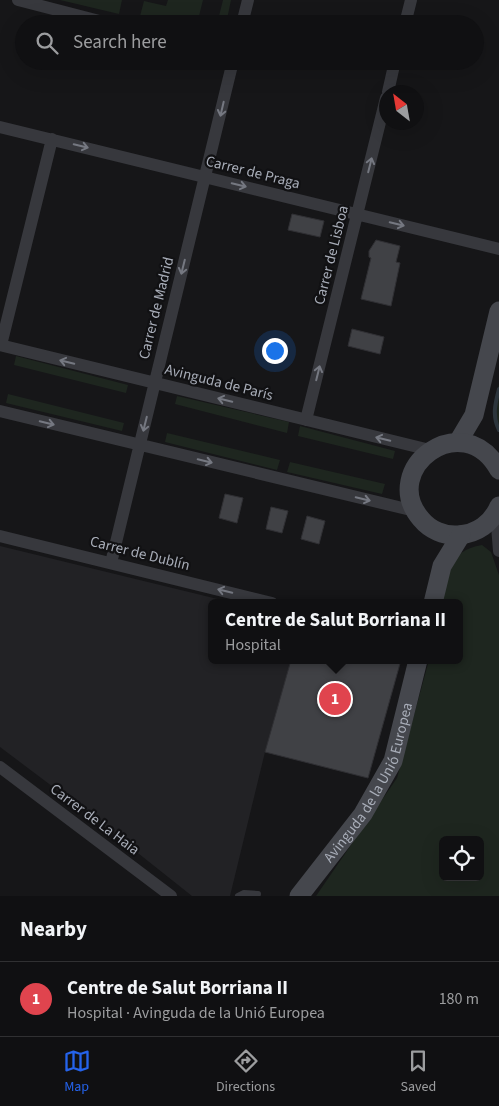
<!DOCTYPE html>
<html lang="en">
<head>
<meta charset="utf-8">
<style>
  :root { --surface:#101012; --page:#1e1e20; --text:#f1f3f6; --muted:#9c9d9f; --line:#303032; --accent:#2563eb }
  body { margin:0; font-family:"Source Sans 3",sans-serif; background:var(--page); color:var(--text) }
  .controls { position:absolute; right:15px; bottom:15px; display:grid; overflow:hidden; border-radius:8px; box-shadow:0 5px 20px #0002 }
  .controls button { width:45px; height:45px; display:grid; place-items:center; padding:0; border:0; border-bottom:1px solid var(--line); background:var(--surface); color:var(--text); font:25px sans-serif }
  .compass { position:absolute; left:379px; top:85px; width:45px; height:45px; border-radius:50%; background:var(--surface); box-shadow:0 5px 20px #0002; rotate:329deg }
  .you { position:absolute; left:274px; top:350px; width:18px; height:18px; margin:-12px; border:4px solid #fff; border-radius:50%; background:#1a73e8; box-shadow:0 0 0 8px #1a73e833 }
  .badge { display:grid; place-items:center; width:32px; height:32px; border-radius:50%; background:var(--accent); color:#fff; font-size:16px; font-weight:700 }
  .pin { position:absolute; translate:-50% -50%; border:2px solid #fff; box-shadow:0 1px 5px #0006 }
  .popup { position:absolute; left:208px; top:599px; width:255px; height:65px; box-sizing:border-box; display:grid; place-content:center; border-radius:8px; background:var(--surface); filter:drop-shadow(0 1px 4px #0005); font-size:16px; white-space:nowrap; color:var(--muted) }
  .popup b { font-size:19px; color:var(--text) }
  .popup::after { content:''; position:absolute; left:50%; top:100%; margin-left:-10px; border:10px solid transparent; border-top-color:var(--surface) }
  .list { margin:0; padding:0; list-style:none }
  h2 { display:flex; justify-content:space-between; align-items:center; height:65px; margin:0; padding:0 20px; font-size:21px }
  h2 small { font-size:16px; font-weight:400; color:var(--muted) }
  .list li { display:grid; grid-template-columns:32px 1fr auto; gap:15px; align-items:center; box-sizing:border-box; height:75px; padding:0 20px; border-top:1px solid var(--line) }
  .list b { display:block; font-size:19px; white-space:nowrap }
  .list p { margin:0; font-size:16px; white-space:nowrap; color:var(--muted) }
  .list em { font-size:16px; font-style:normal; color:var(--muted) }
  .icon { flex:none; width:28px; height:28px; fill:none; stroke:currentColor; stroke-width:2; stroke-linecap:round; stroke-linejoin:round }
  .map { position:relative; flex:none; width:499px; height:896px; overflow:hidden }
  .search { position:absolute; background:var(--surface); box-shadow:0 5px 20px #0002; left:15px; right:15px; top:15px; height:55px; display:flex; align-items:center; gap:12px; box-sizing:border-box; padding:0 18px; border-radius:28px; color:var(--muted); font-size:19px }
  .sheet { height:140px; background:var(--surface) }
  nav { display:flex; justify-content:space-around; align-items:center; box-sizing:border-box; height:70px; border-top:1px solid var(--line); background:var(--surface); font-size:14px; color:var(--muted) }
  nav a { display:grid; justify-items:center; gap:2px }
  nav .on { color:var(--accent) }
  .map>svg:first-child { display:block }
  .built { fill:#222225 }
  .green { fill:#1e261f; fill-rule:evenodd }
  .lines { fill:none; stroke-linecap:round; stroke-linejoin:round }
  .stream { stroke:#2c353c; stroke-width:4 }
  .building { fill:#404145; stroke:#303034 }
  .lane { stroke:#37383d; stroke-width:6 }
  .street { stroke:#37383d; stroke-width:12 }
  .secondary { stroke:#45474d; stroke-width:19 }
  .oneway { stroke:#757881 }
  .labels { text-anchor:middle; stroke-width:4.5; stroke-linejoin:round; paint-order:stroke }
  .street-label { font-size:15px; fill:#a8adb8; stroke:#111113 }
</style>
</head>
<body>
<div class="map">
<svg width="499" height="896" viewBox="0 0 499 896">
  <rect width="100%" height="100%" fill="#161618"/>
  <path class="built" d="M0 546 234 603H211V660H291L265 752 230 896H192L85 811 0 747Z"/>
  <path class="green" d="M60 0H122L119 14Z
    M168 0H203L197 24H156L139 20 144 1 166 6Z
    M223 0H231L226 24H217Z
    M16 356 128 385 126 393 14 365Z
    M499 384V432C490 415 495 401 499 384Z
    M8 394 124 423 122 431 6 403Z
    M177 396 289 422 287 433 175 404Z
    M300 426 395 451 393 459 298 436Z
    M167 433 280 460 277 470 165 442Z
    M290 462 385 484 382 494 287 472Z
    M482 545 491 552 499 575V896H316L397 778 429 660H459V603H442C449 574 447 551 482 545ZM443 840H480V877H443Z"/>
  <g class="lines">
    <path class="stream" d="M499 389C495 404 492 416 499 430"/>
  </g>
  <path class="building" d="M292 214 324 221 320 237 288 230Z
    M376 240 400 246 396 262 400 263 391 306 361 299 371 258 369 257V251Z
    M352 329 384 337 380 354 348 346Z
    M225 494 243 498 237 523 219 518Z
    M271 507 288 511 282 533 266 529Z
    M307 516 325 521 319 544 301 539Z
    M291 660H401L368 778 265 752Z"/>
  <g class="lines">
    <path class="lane" d="M238 896 244 893 258 894"/>
    <path class="street" d="M18 0 111 24
      M242 24 248 0
      M405 24 411 0
      M388 92 395 61
      M0 127 499 249
      M0 345 430 450
      M1 345 52 139
      M0 411 415 511
      M306 420 386 98
      M496 513 499 551
      M0 536 272 603
      M111 563 233 61
      M0 767 171 896"/>
    <g class="secondary">
      <path d="M458 442 474 415 499 311"/>
      <path d="M499 470C463 405 378 469 421 519 430 530 444 536 458 535 477 534 492 523 499 506"/>
      <path d="M433 603 442 566 461 535"/>
      <path id="s1" d="M299 896 363 814 393 761 418 660"/>
    </g>
  </g>
  <defs><path id="oneway-shaft" d="M-6 0H5M1.5-3L5.5 0L1.5 3" fill="none" stroke-width="1.6" stroke-linecap="round" stroke-linejoin="round" transform="scale(1.25)"/></defs>
  <g class="oneway">
    <use href="#oneway-shaft" transform="translate(222 109) rotate(103)"/>
    <use href="#oneway-shaft" transform="translate(81 146) rotate(14)"/>
    <use href="#oneway-shaft" transform="translate(370 165) rotate(-76)"/>
    <use href="#oneway-shaft" transform="translate(239 185) rotate(14)"/>
    <use href="#oneway-shaft" transform="translate(397 224) rotate(14)"/>
    <use href="#oneway-shaft" transform="translate(183 267) rotate(104)"/>
    <use href="#oneway-shaft" transform="translate(67 362) rotate(-166)"/>
    <use href="#oneway-shaft" transform="translate(318 373) rotate(-76)"/>
    <use href="#oneway-shaft" transform="translate(225 400) rotate(-166)"/>
    <use href="#oneway-shaft" transform="translate(47 423) rotate(14)"/>
    <use href="#oneway-shaft" transform="translate(145 424) rotate(104)"/>
    <use href="#oneway-shaft" transform="translate(383 439) rotate(-166)"/>
    <use href="#oneway-shaft" transform="translate(205 461) rotate(13)"/>
    <use href="#oneway-shaft" transform="translate(363 499) rotate(13)"/>
    <use href="#oneway-shaft" transform="translate(225 591) rotate(-166)"/>
  </g>
  <g class="labels">
    <g class="street-label">
      <text transform="translate(253 172) rotate(14)" y="5">Carrer de Praga</text>
      <text transform="translate(331 255) rotate(-76)" y="5">Carrer de Lisboa</text>
      <text transform="translate(156 308) rotate(-76)" y="5">Carrer de Madrid</text>
      <text transform="translate(219 382) rotate(14)" y="5">Avinguda de París</text>
      <text transform="translate(140 553) rotate(14)" y="5">Carrer de Dublín</text>
      <text dy="5" stroke="none"><textPath href="#s1" startOffset="135">Avinguda de la Unió Europea</textPath></text>
      <text transform="translate(95 819) rotate(37)" y="5">Carrer de La Haia</text>
    </g>
  </g>
</svg>
<div class="controls">
<button><svg class="icon" aria-label="locate" viewBox="0 0 24 24"><circle cx="12" cy="12" r="6"/><path d="M12 2v4M12 18v4M2 12h4M18 12h4"/></svg></button>
</div>
<svg class="compass" viewBox="-18 -18 36 36"><path d="M0-13l5 13h-10z" fill="#e53935"/><path d="M0 13l5-13h-10z" fill="#9c9d9f"/></svg>
<div class="you"></div>
<div class="pin badge" style="left:335px;top:699px;background:#e0444e">1</div>
<div class="popup"><b>Centre de Salut Borriana II</b>Hospital</div>
<div class="search"><svg class="icon" aria-label="search" viewBox="0 0 24 24"><circle cx="10" cy="10" r="6"/><path d="M15 15l6 6"/></svg>Search here</div>
</div>
<section class="sheet">
<h2>Nearby<small></small></h2>
<ul class="list">
<li><span class="badge" style="background:#e0444e">1</span><div><b>Centre de Salut Borriana II</b><p>Hospital · Avinguda de la Unió Europea</p></div><em>180 m</em></li>
</ul>
</section>
<nav>
<a class="on"><svg class="icon" aria-label="map" viewBox="0 0 24 24"><path d="M3 6l6-2 6 2 6-2v14l-6 2-6-2-6 2zM9 4v14M15 6v14"/></svg>Map</a>
<a><svg class="icon" aria-label="directions" viewBox="0 0 24 24"><path d="M12 3l9 9-9 9-9-9zM9 14v-3h6M13 9l2 2-2 2"/></svg>Directions</a>
<a><svg class="icon" aria-label="saved" viewBox="0 0 24 24"><path d="M7 4h10v16l-5-4-5 4z"/></svg>Saved</a>
</nav>
</body>
</html>
